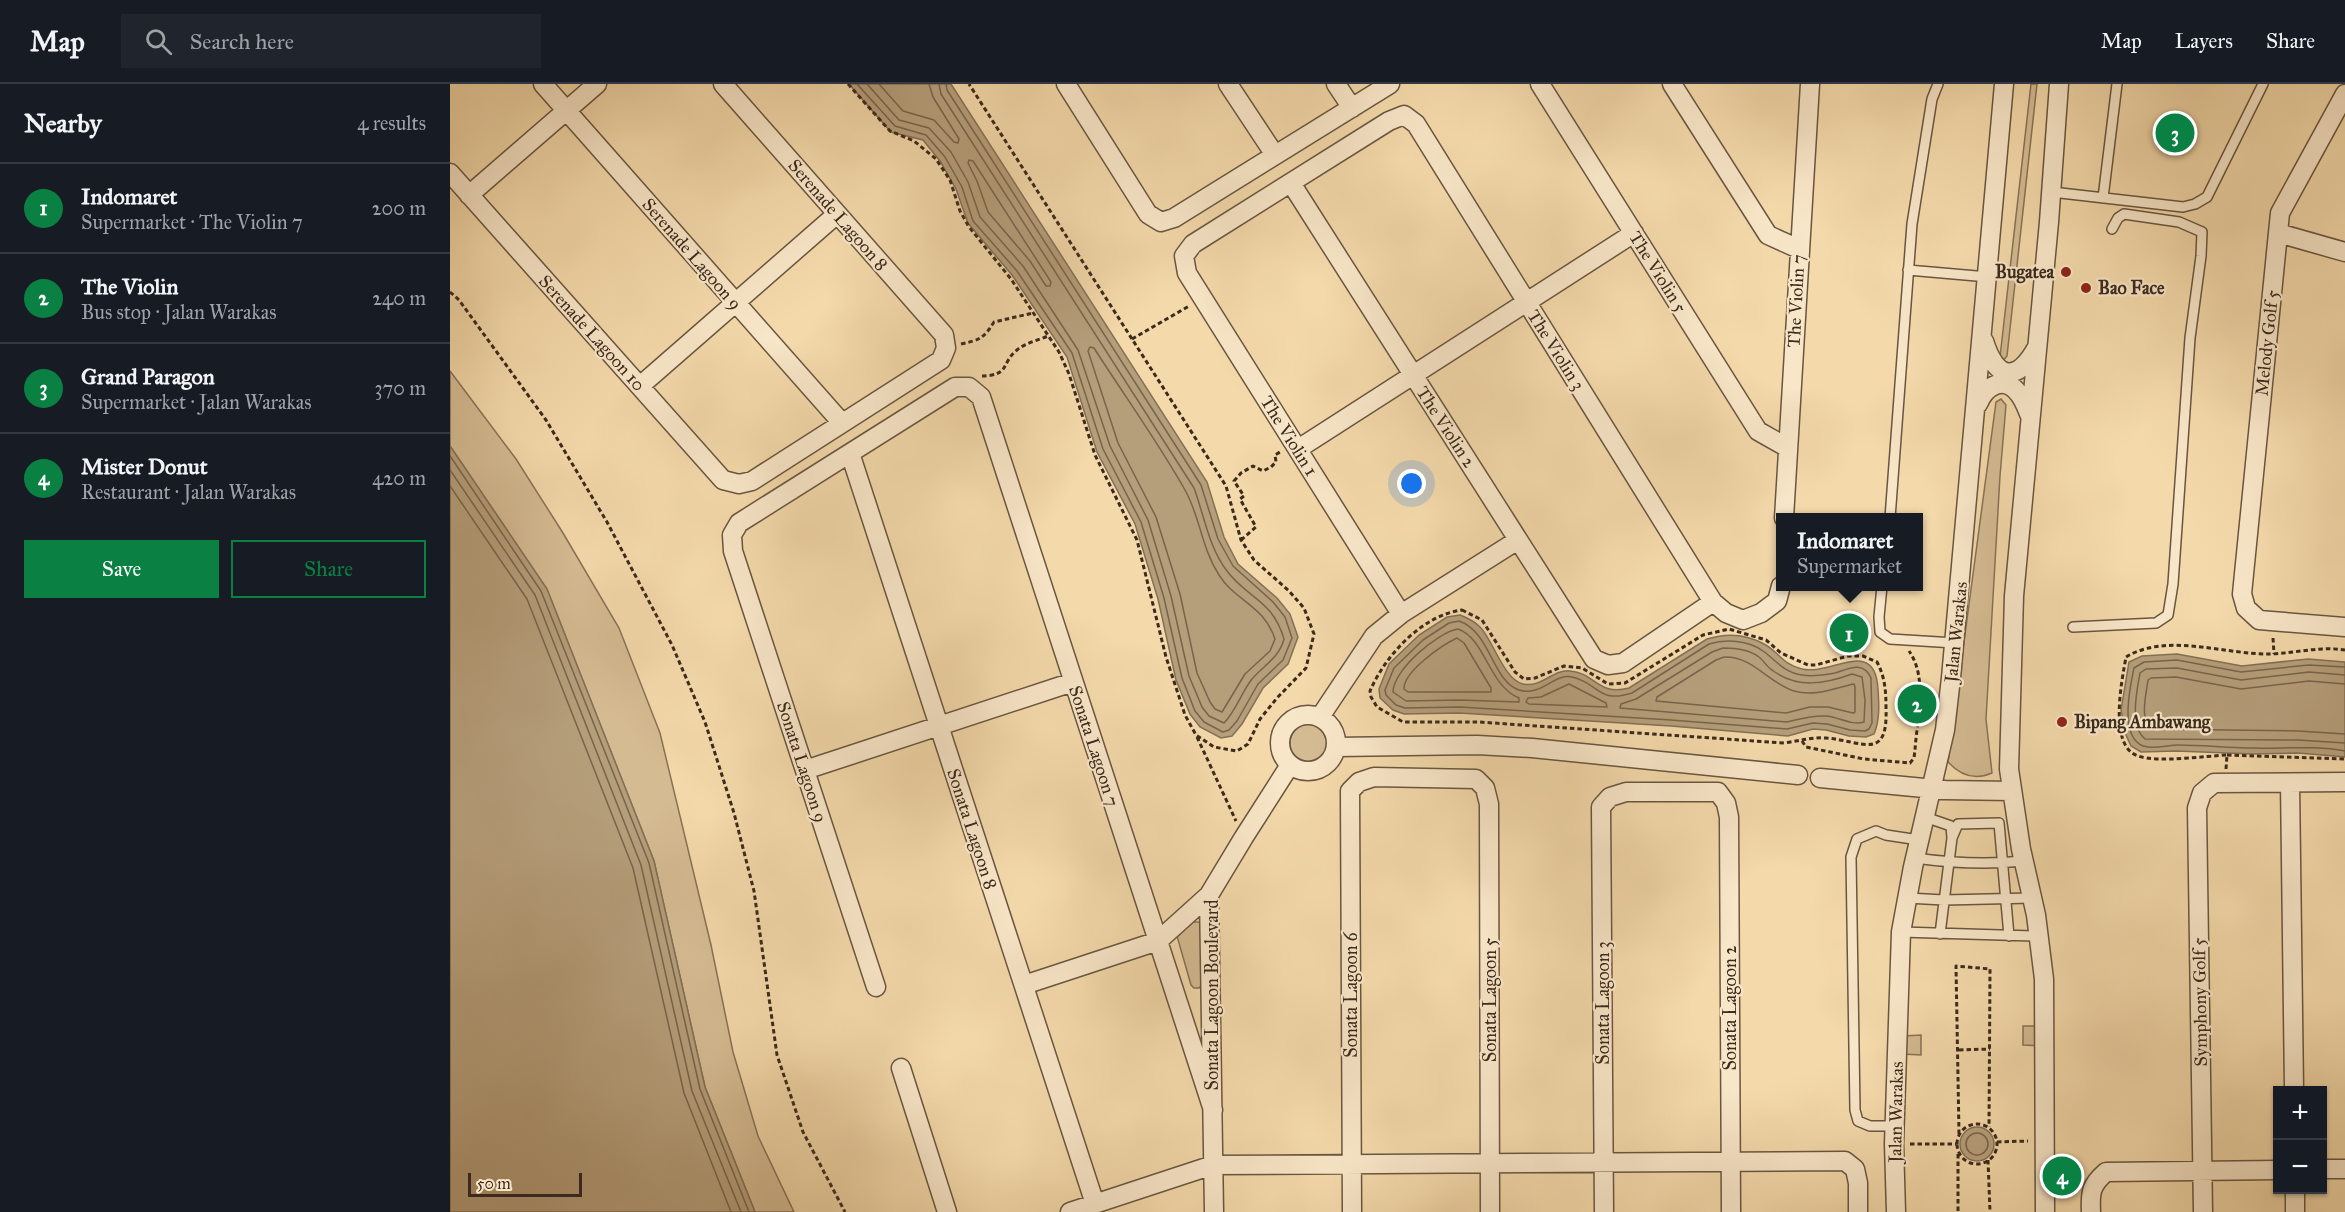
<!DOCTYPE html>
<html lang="en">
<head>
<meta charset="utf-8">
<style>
  :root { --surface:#171b24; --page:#20242c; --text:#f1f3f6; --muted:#9ea1a6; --line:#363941; --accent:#0b8043 }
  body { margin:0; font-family:"IM FELL Great Primer",serif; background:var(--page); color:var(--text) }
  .controls { position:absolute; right:18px; bottom:18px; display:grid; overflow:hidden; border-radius:0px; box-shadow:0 2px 4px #0004 }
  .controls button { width:54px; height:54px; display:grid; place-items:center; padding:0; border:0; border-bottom:2px solid var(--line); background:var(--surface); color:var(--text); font:30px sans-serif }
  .scale { position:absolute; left:18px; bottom:15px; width:114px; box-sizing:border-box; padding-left:6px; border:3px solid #3b2a1d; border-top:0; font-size:16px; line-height:21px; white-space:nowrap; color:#3b2a1d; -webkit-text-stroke:4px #f8e6c8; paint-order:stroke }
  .you { position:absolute; left:962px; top:400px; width:21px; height:21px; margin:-15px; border:4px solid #fff; border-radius:50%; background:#1a73e8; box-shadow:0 0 0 9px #1a73e833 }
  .badge { display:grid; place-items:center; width:39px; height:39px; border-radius:50%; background:var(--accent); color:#fff; font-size:20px; font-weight:700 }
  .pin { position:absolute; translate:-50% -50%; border:3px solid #fff; box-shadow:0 2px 6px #0006 }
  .popup { position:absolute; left:1326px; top:429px; width:147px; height:78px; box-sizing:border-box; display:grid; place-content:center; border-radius:0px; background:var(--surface); filter:drop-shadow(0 2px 4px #0005); font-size:20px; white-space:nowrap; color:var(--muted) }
  .popup b { font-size:22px; color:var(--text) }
  .popup::after { content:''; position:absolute; left:50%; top:100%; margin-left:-12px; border:12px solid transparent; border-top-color:var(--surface) }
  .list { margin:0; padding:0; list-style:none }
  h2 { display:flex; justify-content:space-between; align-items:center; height:78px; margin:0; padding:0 24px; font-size:26px }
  h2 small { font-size:20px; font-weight:400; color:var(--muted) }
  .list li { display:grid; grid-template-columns:39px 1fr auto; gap:18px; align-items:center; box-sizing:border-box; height:90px; padding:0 24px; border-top:2px solid var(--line) }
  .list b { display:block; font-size:22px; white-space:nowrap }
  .list p { margin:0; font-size:20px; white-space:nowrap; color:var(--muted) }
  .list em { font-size:20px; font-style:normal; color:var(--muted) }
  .actions { display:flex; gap:12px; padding:18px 24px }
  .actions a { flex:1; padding:14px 0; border:2px solid var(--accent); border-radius:0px; text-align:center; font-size:21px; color:var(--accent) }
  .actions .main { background:var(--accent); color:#fff }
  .icon { flex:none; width:33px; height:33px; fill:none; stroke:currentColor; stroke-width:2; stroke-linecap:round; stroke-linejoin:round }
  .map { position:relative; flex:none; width:1895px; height:1128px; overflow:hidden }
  header { display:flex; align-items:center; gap:36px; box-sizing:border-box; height:84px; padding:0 30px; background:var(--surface); border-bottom:2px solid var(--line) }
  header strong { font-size:28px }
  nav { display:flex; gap:33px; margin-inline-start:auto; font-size:21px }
  .search { width:420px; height:54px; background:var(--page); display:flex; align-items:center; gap:15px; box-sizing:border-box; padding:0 21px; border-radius:0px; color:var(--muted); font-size:22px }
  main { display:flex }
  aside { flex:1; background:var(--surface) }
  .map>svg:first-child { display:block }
  .green { fill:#d5bb92; stroke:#887258; stroke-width:1.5 }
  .water { fill:#b59e7a; stroke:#847055; stroke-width:1.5 }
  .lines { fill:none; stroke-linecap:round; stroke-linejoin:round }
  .shore { stroke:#78644c; stroke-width:1.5 }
  .lane-casing { stroke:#695640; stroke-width:12 }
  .street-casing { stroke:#695640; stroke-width:21 }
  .path { stroke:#3b2a1d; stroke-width:3; stroke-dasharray:4.5 3; stroke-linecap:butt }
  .lane { stroke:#f8e6c8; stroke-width:9 }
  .street { stroke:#f8e6c8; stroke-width:18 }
  .poi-dot { fill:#8f2418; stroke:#f8e6c8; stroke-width:2 }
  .labels { text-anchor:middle; stroke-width:4.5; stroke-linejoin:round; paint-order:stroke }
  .street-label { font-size:18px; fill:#3b2a1d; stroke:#f8e6c8 }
  .poi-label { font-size:18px; font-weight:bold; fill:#3b2a1d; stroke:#f8e6c8; text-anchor:start }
</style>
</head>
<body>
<header>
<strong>Map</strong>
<div class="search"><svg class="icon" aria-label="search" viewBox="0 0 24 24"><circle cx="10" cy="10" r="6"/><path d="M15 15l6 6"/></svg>Search here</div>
<nav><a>Map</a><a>Layers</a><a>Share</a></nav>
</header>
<main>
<aside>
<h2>Nearby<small>4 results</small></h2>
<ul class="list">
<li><span class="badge">1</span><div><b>Indomaret</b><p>Supermarket · The Violin 7</p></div><em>200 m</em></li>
<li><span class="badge">2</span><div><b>The Violin</b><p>Bus stop · Jalan Warakas</p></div><em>240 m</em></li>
<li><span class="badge">3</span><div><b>Grand Paragon</b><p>Supermarket · Jalan Warakas</p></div><em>370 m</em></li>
<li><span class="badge">4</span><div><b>Mister Donut</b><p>Restaurant · Jalan Warakas</p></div><em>420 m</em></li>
</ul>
<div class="actions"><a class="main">Save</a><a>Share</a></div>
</aside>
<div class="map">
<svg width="1895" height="1128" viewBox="0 0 1895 1128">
  <rect width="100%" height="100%" fill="#f4d9aa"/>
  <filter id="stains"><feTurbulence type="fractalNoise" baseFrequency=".00333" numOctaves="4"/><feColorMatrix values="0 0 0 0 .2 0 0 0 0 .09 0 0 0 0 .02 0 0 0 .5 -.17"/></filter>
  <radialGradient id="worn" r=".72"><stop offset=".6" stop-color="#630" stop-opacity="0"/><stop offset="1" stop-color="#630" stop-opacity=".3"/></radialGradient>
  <path class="green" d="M1581 0H1587L1557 272 1553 277 1550 273Z
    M0 287 66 375 113 449 169 544 210 649 261 861 283 968 308 1052 344 1128H305L255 1003 204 777 97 505 0 362Z
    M1551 315 1556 321 1550 392 1536 635 1542 689C1524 697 1510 691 1498 678L1546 318Z
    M840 659a19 19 0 1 1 38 0a19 19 0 1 1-38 0Z
    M742 838H749L753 843 754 898 749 904H744L741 901 727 852Z
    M1573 942H1594V962L1573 961Z
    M1471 951V971L1452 970 1453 952Z"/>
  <path class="water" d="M399 0H501L757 398 774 453 788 480 827 514 840 530 848 553 838 580 813 604 792 640 782 652 771 654 750 643 740 630 726 596 708 515 685 440 647 368 617 273 562 191 518 139 506 105 490 77 473 56 441 48Z
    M0 362 97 505 204 777 255 1003 305 1128H0Z
    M1010 531C1018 534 1024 537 1030 543 1043 556 1054 596 1073 600 1092 604 1103 585 1120 587 1146 589 1147 612 1179 604L1257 555C1276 549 1296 550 1314 560 1328 567 1333 581 1352 585 1381 592 1425 552 1428 605 1429 620 1430 636 1424 650L1416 653 1399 652 1376 646 1363 645 1338 652 1221 642 1009 629 954 630 943 626 930 614 929 605 939 580 969 551 997 533Z
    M1727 570 1792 582 1858 575 1895 578V673L1848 669 1803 670 1726 667 1691 668 1681 662 1676 651 1671 626 1679 578 1692 572Z
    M1510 1060a17 17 0 1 1 34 0a17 17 0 1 1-34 0Z"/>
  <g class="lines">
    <path class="shore" d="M407 0 445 42 476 51 495 73 512 103 523 137 567 187 622 269 653 365 691 438 714 514 732 594 745 627 754 638 773 648 779 646 787 637 808 600 833 576 842 554 835 533 823 518 783 482 768 455 751 401 497 6 496 0
      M417 0 449 36 479 44 501 68 518 98 530 133 573 182 628 266 660 362 698 436 721 512 739 592 752 623 759 632 774 639C786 627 791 609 802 595 814 581 829 574 834 555 822 515 798 515 777 487 759 464 754 431 744 404L491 10 489 0
      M429 0 453 27 484 36 504 58 508 59 509 55 483 13 479 0
      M519 76 523 77 601 198 600 202H596L580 177 538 128 527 97 518 79Z
      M640 263 644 264C674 311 708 358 735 406 750 432 751 463 769 491 785 517 814 521 825 555L820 567 795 590 772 628 765 625 760 618 747 589 730 510 706 433 668 359 638 267Z
      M0 372 91 507 199 779 250 1005 299 1128
      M0 386 85 511 191 781 242 1007 291 1128
      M0 402 77 515 183 784 234 1009 281 1128
      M1009 537C1041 548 1042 597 1069 606 1091 613 1104 589 1122 593 1149 599 1148 620 1182 609L1259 560C1276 555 1298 556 1313 567 1326 576 1334 589 1352 591 1363 593 1374 591 1385 589 1398 585 1413 576 1421 594L1422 639 1419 645 1415 647 1400 646 1377 640 1363 639 1337 645 1221 636 1010 623 955 624 946 621 936 611 935 606 944 584 973 556 999 539Z
      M1008 545C1036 555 1038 601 1069 614V618L1010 616 956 617 943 608C943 586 988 548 1008 545Z
      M1007 554 1014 559 1041 604V608H958L954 605C953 588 992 561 1007 554Z
      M1273 564C1284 564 1300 566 1309 573 1314 577 1317 583 1322 586 1347 605 1375 600 1402 590L1412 593 1415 616 1414 638C1402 642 1389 633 1376 632 1362 631 1350 635 1337 638L1170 624 1171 620 1186 615 1262 568Z
      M1274 573C1303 572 1318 599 1344 607 1365 613 1384 604 1404 600L1405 603V628L1403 629 1378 623H1360L1336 629 1206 617 1207 613 1266 576Z
      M1895 583 1859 581 1791 588 1727 576 1694 578 1684 584C1680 603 1671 645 1688 659 1696 667 1718 661 1728 661 1753 661 1778 664 1802 664 1833 665 1864 661 1895 667
      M1895 591 1859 588 1791 596 1727 584 1696 585 1690 589C1687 606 1679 642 1695 655L1848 656 1895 659
      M1119 600 1156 619 1157 623 1079 620 1076 618 1078 614 1091 613Z
      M1895 600 1859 597 1791 605 1726 593 1701 594 1698 596C1696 612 1690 632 1700 645L1848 647 1895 650
      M1516 1060a11 11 0 1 1 22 0a11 11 0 1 1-22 0Z"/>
    <defs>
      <path id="lane" d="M1602 108 1733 123 1745 120 1757 113 1813 0
        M1653 114 1667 0
        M1458 186 1538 193
        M1440 434 1462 140 1482 15 1488 0
        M1432 502 1429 533 1430 548 1440 555 1505 559
        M1623 543 1706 539 1718 531 1723 500 1740 254 1751 172 1752 148 1729 138 1674 130 1668 134 1662 145
        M1475 733 1501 742 1502 754 1490 850
        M1502 754 1508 740 1549 739 1559 852
        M1465 774C1501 779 1538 781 1573 777
        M1457 814 1494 816 1582 814
        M1451 848 1588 852
        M1445 1042H1420L1408 1037 1405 1026 1401 773 1407 755 1426 747 1436 751 1469 756"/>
      <path id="street" d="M93 0 392 339
        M616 0 698 130 711 138 724 134 940 0
        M778 0 825 71
        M886 0 902 24
        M1090 0 1308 347 1338 364
        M1222 0 1318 151 1349 165
        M1895 10 1830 129 1792 510 1796 524 1809 536 1895 543
        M0 89 273 396 289 400 302 397 491 276 496 264 494 251 273 0
        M841 99 1144 575 1158 581 1173 579 1263 518
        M19 111 147 0
        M1828 149 1895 168
        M1534 257C1546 296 1567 300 1587 263
        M190 302 387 130
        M1528 320C1535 302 1555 290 1569 310 1574 316 1577 325 1580 332
        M848 365 1184 149
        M400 369 645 1120
        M1334 434 1360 0
        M951 530 737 189 734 172 743 160 939 37 954 31 966 40 1263 518 1276 529 1293 536 1311 529 1327 517 1331 502
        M830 659a28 28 0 1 1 56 0a28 28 0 1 1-56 0Z
        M870 633 924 552 951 530 1068 456
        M886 663 1027 661 1082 664 1348 691
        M355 686 623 598
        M1370 694 1495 706 1562 707
        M1840 699 1844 1006
        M574 901 708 857 759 811
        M426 903 283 467 282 451 289 439 505 303H519L531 313 763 1026
        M451 984 497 1128
        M1872 1085H1895
        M1845 1106V1128
        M620 1128 763 1081 1395 1077 1405 1085 1408 1099V1128
        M764 1128 759 811 794 753 840 681
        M902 1128 900 707 909 698 924 693 1026 695 1035 704 1039 720 1040 1128
        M1154 1128 1151 723 1160 713 1176 708H1268L1276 719 1279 733 1281 1128
        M1446 1128 1444 1060 1451 848 1463 783 1495 646 1501 594 1554 0
        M1595 1128 1594 895 1586 831 1571 765 1559 685 1564 512 1599 138 1609 0
        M1641 1128C1640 1108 1641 1101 1656 1088L1828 1086
        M1753 1128 1747 724 1752 709 1764 699 1895 698"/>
    </defs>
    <use href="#lane" class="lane-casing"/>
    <use href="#street" class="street-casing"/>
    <path class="path" d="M398 0 440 47 464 57 486 75 500 96 510 127 519 143 561 195 609 268 619 290 645 371 687 456 716 573 735 631 746 651 764 663 787 667 798 660 810 635 827 614 856 584 864 550 854 524 839 507 804 476 791 456 776 402 519 0
      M0 208 9 216 96 336 157 438 222 561 255 638 284 729 304 807 327 971 353 1048 395 1128
      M682 255 739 222
      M511 260C530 256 534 254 544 238L583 229
      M532 292C561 291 550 280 567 266 575 259 589 256 598 252
      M791 456 806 443 790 415 794 412 784 397 791 389 803 382 813 387 821 383 826 378 825 371 830 368
      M1012 526 1032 536 1065 588 1074 595 1085 594 1114 582 1132 584 1158 600 1175 599 1253 551 1279 545 1316 556 1331 569 1358 581H1366L1398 572H1413L1427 578C1435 593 1436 607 1436 624 1438 678 1413 657 1376 654 1362 653 1349 657 1334 659L1029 638H953L927 623 921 613 920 607C935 572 972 531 1012 526Z
      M1823 554 1824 570
      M747 653 786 737
      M1352 657 1356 663 1414 675 1460 679 1464 674 1465 666C1467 634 1478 594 1459 567
      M1777 671 1895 675
      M1776 685 1777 671C1754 672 1709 679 1688 672 1658 662 1672 596 1676 573 1717 548 1775 571 1821 570 1847 569 1869 562 1895 566
      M1509 966 1540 965
      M1507 1060a20 20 0 1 1 40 0a20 20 0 1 1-40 0Z
      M1509 1050 1506 882 1540 885 1539 1043
      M1547 1058 1578 1057
      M1460 1060H1506
      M1508 1070V1128
      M1538 1076 1540 1128"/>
    <use href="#lane" class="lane"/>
    <use href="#street" class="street"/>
  </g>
  <g class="poi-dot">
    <circle cx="1616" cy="188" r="6"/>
    <circle cx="1636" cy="204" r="6"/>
    <circle cx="1612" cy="638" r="6"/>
  </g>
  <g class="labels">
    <g class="street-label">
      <text transform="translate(388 131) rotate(49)" y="6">Serenade Lagoon 8</text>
      <text transform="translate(242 170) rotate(49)" y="6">Serenade Lagoon 9</text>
      <text transform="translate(1208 188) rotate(58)" y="6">The Violin 5</text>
      <text transform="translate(1346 217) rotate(-87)" y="6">The Violin 7</text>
      <text transform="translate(142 249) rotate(48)" y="6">Serenade Lagoon 10</text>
      <text transform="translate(1817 259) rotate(-84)" y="6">Melody Golf 5</text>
      <text transform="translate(1106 266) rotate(58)" y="6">The Violin 3</text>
      <text transform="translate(996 343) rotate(57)" y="6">The Violin 2</text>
      <text transform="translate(839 352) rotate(58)" y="6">The Violin 1</text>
      <text transform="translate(1506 548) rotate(-84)" y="6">Jalan Warakas</text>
      <text transform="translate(644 662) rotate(72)" y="6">Sonata Lagoon 7</text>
      <text transform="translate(352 678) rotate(72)" y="6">Sonata Lagoon 9</text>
      <text transform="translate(522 745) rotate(72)" y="6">Sonata Lagoon 8</text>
      <text transform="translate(762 911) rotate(-90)" y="6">Sonata Lagoon Boulevard</text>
      <text transform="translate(901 911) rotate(-90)" y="6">Sonata Lagoon 6</text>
      <text transform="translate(1040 916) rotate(-90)" y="6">Sonata Lagoon 5</text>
      <text transform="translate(1750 918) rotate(-91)" y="6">Symphony Golf 5</text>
      <text transform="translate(1153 919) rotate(-90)" y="6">Sonata Lagoon 3</text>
      <text transform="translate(1280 924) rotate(-90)" y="6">Sonata Lagoon 2</text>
      <text transform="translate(1446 1028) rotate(-89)" y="6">Jalan Warakas</text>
    </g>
    <g class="poi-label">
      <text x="1604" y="194" text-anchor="end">Bugatea</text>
      <text x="1648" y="210">Bao Face</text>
      <text x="1624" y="644">Bipang Ambawang</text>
    </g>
  </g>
  <rect width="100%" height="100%" filter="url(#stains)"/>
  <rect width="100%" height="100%" fill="url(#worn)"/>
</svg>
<div class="controls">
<button>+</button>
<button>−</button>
</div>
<div class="scale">50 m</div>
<div class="you"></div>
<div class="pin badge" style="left:1399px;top:549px">1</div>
<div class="popup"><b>Indomaret</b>Supermarket</div>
<div class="pin badge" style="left:1467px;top:620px">2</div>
<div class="pin badge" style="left:1725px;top:49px">3</div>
<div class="pin badge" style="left:1612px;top:1092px">4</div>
</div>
</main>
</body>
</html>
